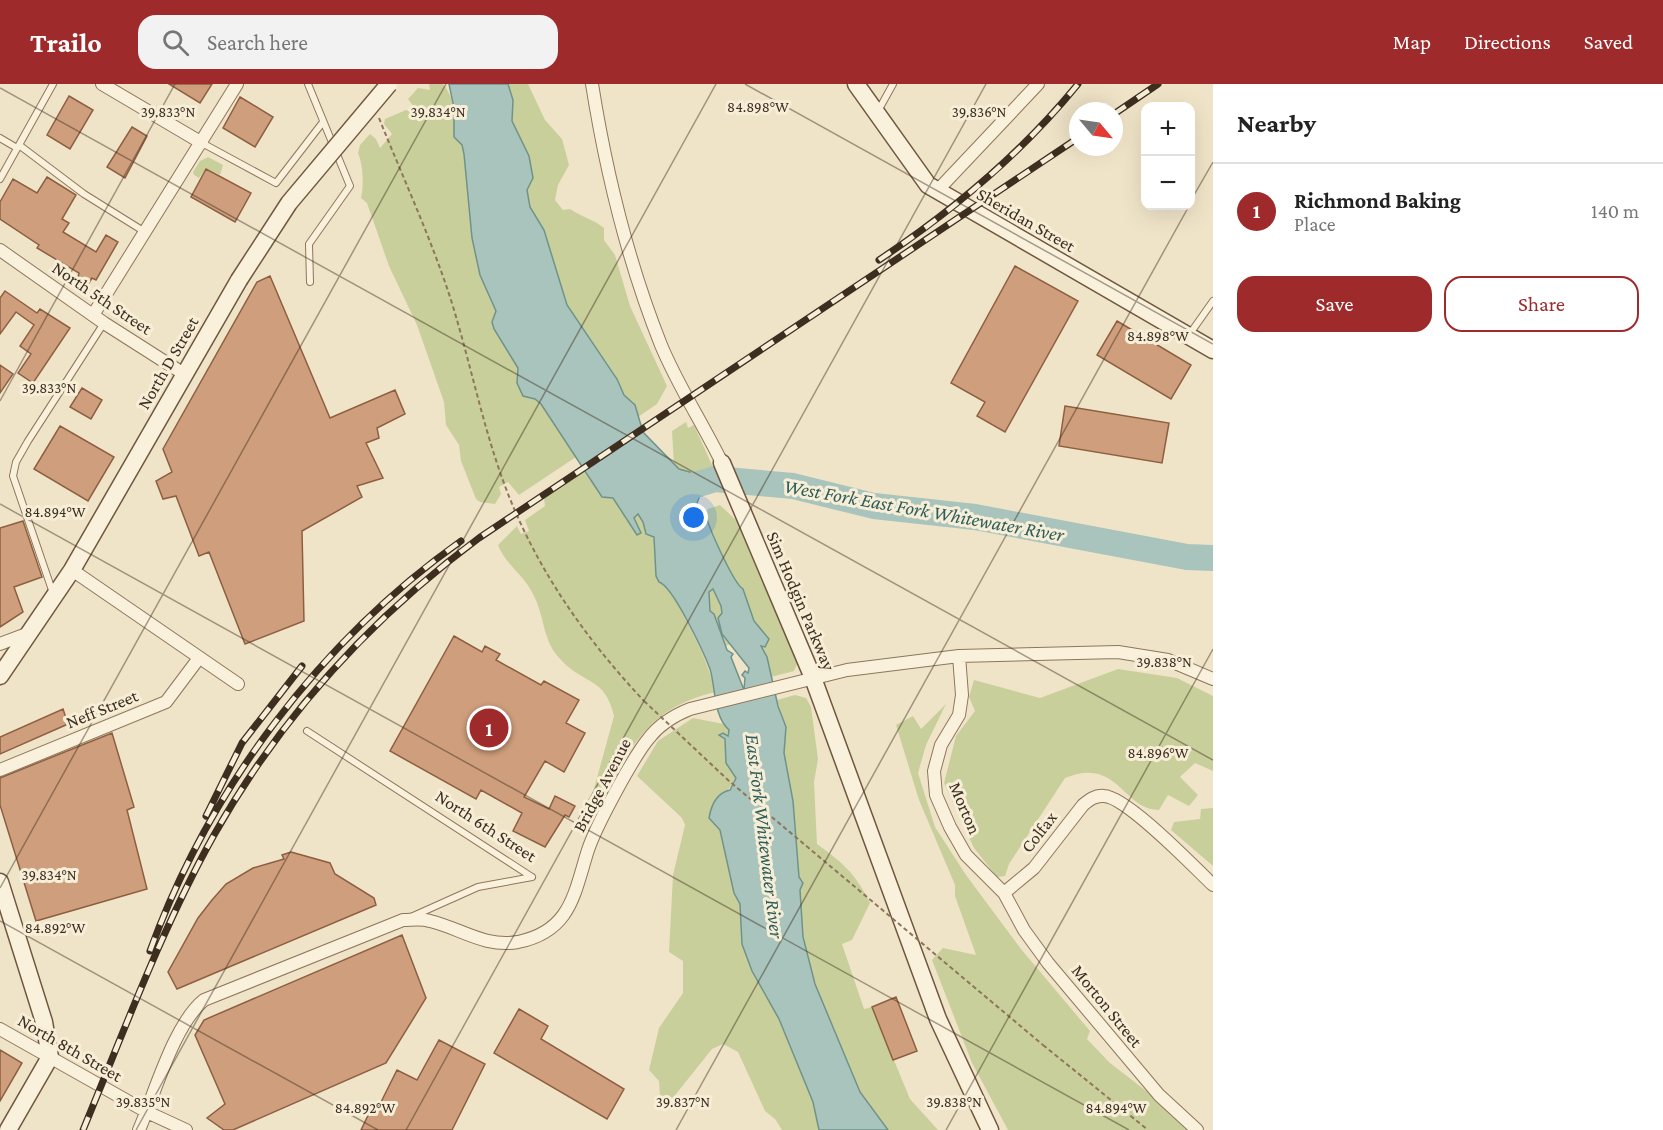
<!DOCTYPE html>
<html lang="en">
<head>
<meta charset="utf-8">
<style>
  :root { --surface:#fff; --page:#f2f2f2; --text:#222; --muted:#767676; --line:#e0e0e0; --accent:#9e2a2b }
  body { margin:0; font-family:"Crimson Pro",serif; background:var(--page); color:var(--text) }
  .controls { position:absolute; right:18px; top:18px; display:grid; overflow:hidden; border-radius:12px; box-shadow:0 6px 24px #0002 }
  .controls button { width:54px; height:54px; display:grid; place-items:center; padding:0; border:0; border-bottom:2px solid var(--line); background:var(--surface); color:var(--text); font:30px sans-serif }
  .compass { position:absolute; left:1069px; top:18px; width:54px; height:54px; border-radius:50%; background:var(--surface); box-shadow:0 6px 24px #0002; rotate:119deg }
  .you { position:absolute; left:694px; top:434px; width:21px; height:21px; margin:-15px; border:4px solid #fff; border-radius:50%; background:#1a73e8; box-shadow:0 0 0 9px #1a73e833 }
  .badge { display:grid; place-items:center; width:39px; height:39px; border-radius:50%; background:var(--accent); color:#fff; font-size:20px; font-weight:700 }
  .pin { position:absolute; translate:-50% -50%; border:3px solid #fff; box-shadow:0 2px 6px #0006 }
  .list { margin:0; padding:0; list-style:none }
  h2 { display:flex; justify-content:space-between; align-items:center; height:78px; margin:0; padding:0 24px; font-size:26px }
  h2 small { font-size:20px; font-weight:400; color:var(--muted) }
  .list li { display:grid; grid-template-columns:39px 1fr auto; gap:18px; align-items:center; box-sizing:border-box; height:96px; padding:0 24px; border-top:2px solid var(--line) }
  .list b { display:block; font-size:22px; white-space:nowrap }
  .list p { margin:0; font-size:20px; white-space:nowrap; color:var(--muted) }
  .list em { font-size:20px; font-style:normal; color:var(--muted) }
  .actions { display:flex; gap:12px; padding:18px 24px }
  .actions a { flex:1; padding:14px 0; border:2px solid var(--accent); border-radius:18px; text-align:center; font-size:21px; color:var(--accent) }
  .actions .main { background:var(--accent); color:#fff }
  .icon { flex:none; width:33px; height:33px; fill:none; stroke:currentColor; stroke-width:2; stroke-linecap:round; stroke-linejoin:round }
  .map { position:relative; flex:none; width:1213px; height:1046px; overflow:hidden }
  header { display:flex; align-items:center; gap:36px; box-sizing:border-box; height:84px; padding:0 30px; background:var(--accent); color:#fff }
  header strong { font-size:28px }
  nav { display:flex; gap:33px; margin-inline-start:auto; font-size:21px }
  .search { width:420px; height:54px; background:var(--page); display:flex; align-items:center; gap:15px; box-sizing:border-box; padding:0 21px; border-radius:18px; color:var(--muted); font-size:22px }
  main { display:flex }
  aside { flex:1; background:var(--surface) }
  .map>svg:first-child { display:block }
  .green { fill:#c9cf9b }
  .water { fill:#a9c4bc; stroke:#6f938a; stroke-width:1.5; fill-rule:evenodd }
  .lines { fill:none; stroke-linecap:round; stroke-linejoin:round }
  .river { stroke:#a9c4bc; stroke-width:26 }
  .building { fill:#cf9f7d; stroke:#8d5f41; stroke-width:1.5 }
  .lane-casing { stroke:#8d765c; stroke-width:8 }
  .street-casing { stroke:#8d765c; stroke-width:14 }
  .secondary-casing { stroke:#6f573f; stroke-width:19 }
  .path { stroke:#8d765c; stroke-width:2; stroke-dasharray:4.5 3; stroke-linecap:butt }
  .lane { stroke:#faf1dc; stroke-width:6 }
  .street { stroke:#faf1dc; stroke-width:12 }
  .secondary { stroke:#faf1dc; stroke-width:16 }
  .rail-casing { stroke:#3d2e20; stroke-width:7 }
  .rail { stroke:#f7eed8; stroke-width:4.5; stroke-dasharray:14; stroke-linecap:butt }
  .secondary-bridge-casing { stroke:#6f573f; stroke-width:19; stroke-linecap:butt }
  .path-bridge { stroke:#8d765c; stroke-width:2; stroke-dasharray:4.5 3; stroke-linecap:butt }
  .secondary-bridge { stroke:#faf1dc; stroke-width:16 }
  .ticks { fill:none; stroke:#3d2e20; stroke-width:1.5; stroke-opacity:0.45 }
  .labels { text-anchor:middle; stroke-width:6; stroke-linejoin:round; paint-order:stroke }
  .street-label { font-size:18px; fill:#3d2e20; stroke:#f7eed8 }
  .water-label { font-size:20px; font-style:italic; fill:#2f5d5a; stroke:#f7eed8 }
  .ticks-label { font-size:15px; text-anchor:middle; fill:#3d2e20; stroke:#f7eed8; stroke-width:6; stroke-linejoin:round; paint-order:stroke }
</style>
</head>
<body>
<header>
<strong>Trailo</strong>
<div class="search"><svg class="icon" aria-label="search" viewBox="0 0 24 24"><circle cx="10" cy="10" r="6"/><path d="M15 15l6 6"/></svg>Search here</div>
<nav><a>Map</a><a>Directions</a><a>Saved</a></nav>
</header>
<main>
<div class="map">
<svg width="1213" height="1046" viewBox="0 0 1213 1046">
  <rect width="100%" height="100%" fill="#f0e4c8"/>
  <path class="green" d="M429 0H443C456 15 454 34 454 53L462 61 464 70 472 154 480 191 496 227 492 238 494 245 518 284 517 299 528 314 536 315 541 320 576 373 519 411 508 398 499 403 501 410 495 420 480 418 476 415 461 377 459 361 446 341 444 318 417 241 389 182 367 119 361 114C364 100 363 81 358 69L360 61 370 50 376 55 380 64 392 50 384 40 385 35 406 26 412 28 414 23 408 15 418 4 430 6Z
    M508 0H528L545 36 562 55 569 81 558 101 555 116 563 126 570 125C582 133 593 135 604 144V156L615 171 630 222 667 302 657 320 638 333 633 318 624 311 614 289 567 221 544 146 530 123 527 106 533 94 529 72 512 37 513 16Z
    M208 73 223 81 220 91 206 84 199 94 194 91 193 88 200 77Z
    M686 338 688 344 694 341 715 388C702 393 684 390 674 381L672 347Z
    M585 386 602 413H611L622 425 637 450 638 445 634 434 638 430 643 438 646 450 654 453C657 463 652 477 658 489 663 500 673 510 678 521 693 548 708 577 715 608 640 626 627 673 594 733L587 730 614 632C605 593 585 601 562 577 542 558 545 532 533 510 524 491 505 480 498 461L517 442 521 450 529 447 525 436 545 422 544 414Z
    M720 421 736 436 797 580 794 587 771 593 767 573 761 561 765 563 769 555 754 538 743 505C730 497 713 447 703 431L708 425Z
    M713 505 721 522 722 549 731 560 725 562 716 534 710 527 709 507Z
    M1118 585 1177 594 1213 612V687L1195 679 1180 693 1198 711 1189 722 1168 711 1159 726C1123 726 1118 672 1065 694L1009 780 1005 792 997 793 974 764 944 699 956 652 975 627 969 613 974 596 1040 614Z
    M795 611 806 614 811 623 818 675 814 698 817 760C843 779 856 790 870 819L852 856 842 860 864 925 872 923 910 1015 938 1046H888L860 1008 815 900 803 853 800 806 803 797 799 793 793 717 784 669 786 643 777 616Z
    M946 620 926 661 918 689 935 743 966 791 1021 865 1090 947 1087 955 1110 979 1197 1046H1008L972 979 932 876 943 864 976 871 955 812V801L919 716 896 641 913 632 921 645Z
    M693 634 724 640 729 646 725 655 726 679 736 694 709 734 720 746 734 809 740 820 742 861 779 935 813 1018 819 1046H782L775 1035 765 1027 738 968 723 960 712 965 672 1015 660 1012 659 997 649 986 659 944 683 909V877L669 868 673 791 685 741 682 734 637 692 658 657Z
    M1213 724V782L1171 746 1174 738 1200 735 1201 725Z"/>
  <path class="water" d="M449 0H508L513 16 512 37 529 72 533 94 527 106 530 123 544 146 567 221 617 295 624 311 635 321 643 348 679 385 690 388 699 414 697 419 699 430H706C707 441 734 500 743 505L754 537 769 555 765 563 761 562 767 573 778 622 786 643 784 669 793 717 799 793 803 799 800 806 803 853 815 900 860 1008 888 1046H819L813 1018 779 935 752 887 742 860 740 820 734 809 720 746 709 734C711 722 716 709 730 706L736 694 726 679 725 655 719 651 723 649 728 652 729 646C713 631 716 605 710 585 704 569 673 502 659 498L656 492 654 453 646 450 643 438 638 430 634 434 641 449 637 451 613 414 602 413 541 320 535 315 523 312 517 299 518 284 494 245 492 238 496 227 480 191 472 154 464 70 462 61 454 53V24ZM713 505 721 522 722 529 718 534 722 550 749 584 748 589 745 587 742 591 745 594 744 606 731 573 733 570 727 566 714 530 710 527 709 508Z"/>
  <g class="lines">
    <path class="river" d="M672 408 715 395 793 402 874 422 975 433 1187 473 1213 474"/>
  </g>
  <path class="building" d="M169 0H212L200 19Z
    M69 12 93 26 70 65 47 51Z
    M240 13 273 33 255 63 223 44Z
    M132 43 147 52 125 94 107 83Z
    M206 85 251 109 235 138 191 113Z
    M47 93 76 111 62 135 69 139 63 148 96 168 106 151 118 158 96 196 92 194 89 199 78 193 79 189 37 164 39 161 0 135V118L13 95 37 109Z
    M1015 182 1078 217 1005 348 977 332 985 318 951 299Z
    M270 192 330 334 395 306 405 330 377 344 379 354 366 359 383 394 357 402 362 413 302 447 304 537 245 560 209 468 199 472 176 412 163 415 156 397 172 388 163 365 257 198Z
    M5 207 37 229 40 225 70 244 33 299 18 289 31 270 20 262 34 241 16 228 0 250V214Z
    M1117 237 1191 281 1171 315 1097 271Z
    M0 281 13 290 0 309Z
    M82 304 102 316 91 335 70 323Z
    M1065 322 1169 339 1162 379 1059 362Z
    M60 342 114 373 88 417 34 385Z
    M23 437 42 493 14 503 23 528 0 543V444Z
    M454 552 482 568 485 562 500 570 496 576 541 601 544 597 579 616 566 639 585 649 564 688 545 677 524 713 549 725 555 712 575 722 569 733 565 731 545 763 513 747 522 729 481 706 476 715 390 667Z
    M63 625 68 640 0 670V653Z
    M112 649 134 723 127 726 147 805 36 837 0 721V694Z
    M291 768 330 779 335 790 374 814 376 821 177 905 168 888 198 834 212 816 226 800 253 784 284 775 282 771Z
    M402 851 426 914 386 979 233 1046H224L207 1034 225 1020 195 951 204 936Z
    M896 913 917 967 893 976 872 923Z
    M519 925 548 942 541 955 624 1005 607 1035 494 969Z
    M439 956 485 980 452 1046H361L374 1019 379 1022 397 986 417 996Z
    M0 966 22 979 0 1017Z"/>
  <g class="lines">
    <defs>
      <path id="lane" d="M308 0 350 102 309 160 310 198
        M878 27 893 0
        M0 54 17 64
        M202 59 276 99 323 38
        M19 61 84 110 145 148
        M0 95 53 0
        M1189 251 1213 217
        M53 509 13 392 16 378 28 357 104 239
        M307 647 532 793
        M411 833 478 803 532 793"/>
      <path id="street" d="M102 0 202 59
        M592 0C606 88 628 178 661 261 678 302 703 340 722 379
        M937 107 1038 0
        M0 166 104 239 184 290
        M93 231 237 0
        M72 486 238 600
        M0 560 29 549
        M959 572 962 611 959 631 941 661 934 687 936 711 950 743 966 771 1004 809 1024 846 1048 879 1159 1011 1197 1046
        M0 686 166 618 199 574
        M1004 809 1034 784 1083 721C1089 716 1095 711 1104 712 1127 713 1194 783 1213 801
        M0 945 147 1028 186 1046
        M139 1046C155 1009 174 940 204 916L403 836C412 836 421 834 430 837 460 844 485 864 518 858 571 847 574 810 588 766 596 742 633 673 649 654 659 641 675 631 690 625L847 586 959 572 1118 568 1168 576 1213 595"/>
      <path id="secondary" d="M856 0 928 101 1213 266
        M722 379 813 594 938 935 990 1046
        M0 592 72 486 239 196
        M0 798 44 938 50 973 8 1046"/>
    </defs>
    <use href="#lane" class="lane-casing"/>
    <use href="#street" class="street-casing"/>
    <use href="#secondary" class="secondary-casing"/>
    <path class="path" d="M379 34C403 94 431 154 451 216 469 274 481 334 501 391 531 477 582 551 644 617
      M1043 961 1148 1046"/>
    <use href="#lane" class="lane"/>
    <use href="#street" class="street"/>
    <use href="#secondary" class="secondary"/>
    <defs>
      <path id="rail" d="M1114 30 1158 0
        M879 176C954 126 1021 70 1078 0
        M206 732 242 659 302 582
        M150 867C209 705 320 557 461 457
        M83 1046C124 947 162 844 214 751 280 634 371 534 479 454L1078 54"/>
    </defs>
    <use href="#rail" class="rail-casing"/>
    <use href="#rail" class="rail"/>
    <defs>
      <path id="secondary-bridge" d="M239 196 289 119 389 0"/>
    </defs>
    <use href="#secondary-bridge" class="secondary-bridge-casing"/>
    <path class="path-bridge" d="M644 617 729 697 1043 961"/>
    <use href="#secondary-bridge" class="secondary-bridge"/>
  </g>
  <path class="ticks" d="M745 0 1213 260M0 4 1213 676M1190 118 1213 78M0 317 175 0M0 420 1129 1046M0 804 446 0M0 837 378 1046M136 1046 716 0M406 1046 986 0M676 1046 1189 122M946 1046 1213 565"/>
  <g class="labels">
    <g class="street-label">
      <text transform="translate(1026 136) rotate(30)" y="6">Sheridan Street</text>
      <text transform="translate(102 214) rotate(34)" y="6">North 5th Street</text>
      <text transform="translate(168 279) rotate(-60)" y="6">North D Street</text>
      <text transform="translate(801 517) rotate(67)" y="6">Sim Hodgin Parkway</text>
      <text transform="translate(102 625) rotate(-22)" y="6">Neff Street</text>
      <text transform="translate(602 701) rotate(-62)" y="6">Bridge Avenue</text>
      <text transform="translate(965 724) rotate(67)" y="6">Morton</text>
      <text transform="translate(486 742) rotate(33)" y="6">North 6th Street</text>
      <text transform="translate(1039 748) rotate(-52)" y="6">Colfax</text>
      <text transform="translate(1107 922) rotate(51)" y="6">Morton Street</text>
      <text transform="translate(70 964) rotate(30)" y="6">North 8th Street</text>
    </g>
    <g class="water-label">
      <text transform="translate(924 426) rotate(10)" y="7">West Fork East Fork Whitewater River</text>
      <text transform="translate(765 752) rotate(83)" y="7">East Fork Whitewater River</text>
    </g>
  </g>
  <g class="ticks-label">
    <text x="758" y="28">84.898°W</text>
    <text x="168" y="33">39.833°N</text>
    <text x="438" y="33">39.834°N</text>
    <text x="979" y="33">39.836°N</text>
    <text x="1158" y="257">84.898°W</text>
    <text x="49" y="309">39.833°N</text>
    <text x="55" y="433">84.894°W</text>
    <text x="1164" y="583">39.838°N</text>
    <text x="1158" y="674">84.896°W</text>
    <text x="49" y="796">39.834°N</text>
    <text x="55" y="849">84.892°W</text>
    <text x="143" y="1023">39.835°N</text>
    <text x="683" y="1023">39.837°N</text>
    <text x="954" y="1023">39.838°N</text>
    <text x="365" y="1029">84.892°W</text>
    <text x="1116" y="1029">84.894°W</text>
  </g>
</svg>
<div class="controls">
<button>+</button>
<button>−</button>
</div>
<svg class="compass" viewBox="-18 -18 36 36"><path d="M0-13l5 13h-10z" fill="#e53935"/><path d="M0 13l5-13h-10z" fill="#767676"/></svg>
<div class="you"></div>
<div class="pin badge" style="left:489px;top:644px">1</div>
</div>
<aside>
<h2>Nearby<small></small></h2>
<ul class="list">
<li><span class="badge">1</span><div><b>Richmond Baking</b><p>Place</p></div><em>140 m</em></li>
</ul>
<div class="actions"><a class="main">Save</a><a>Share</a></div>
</aside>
</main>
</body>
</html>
